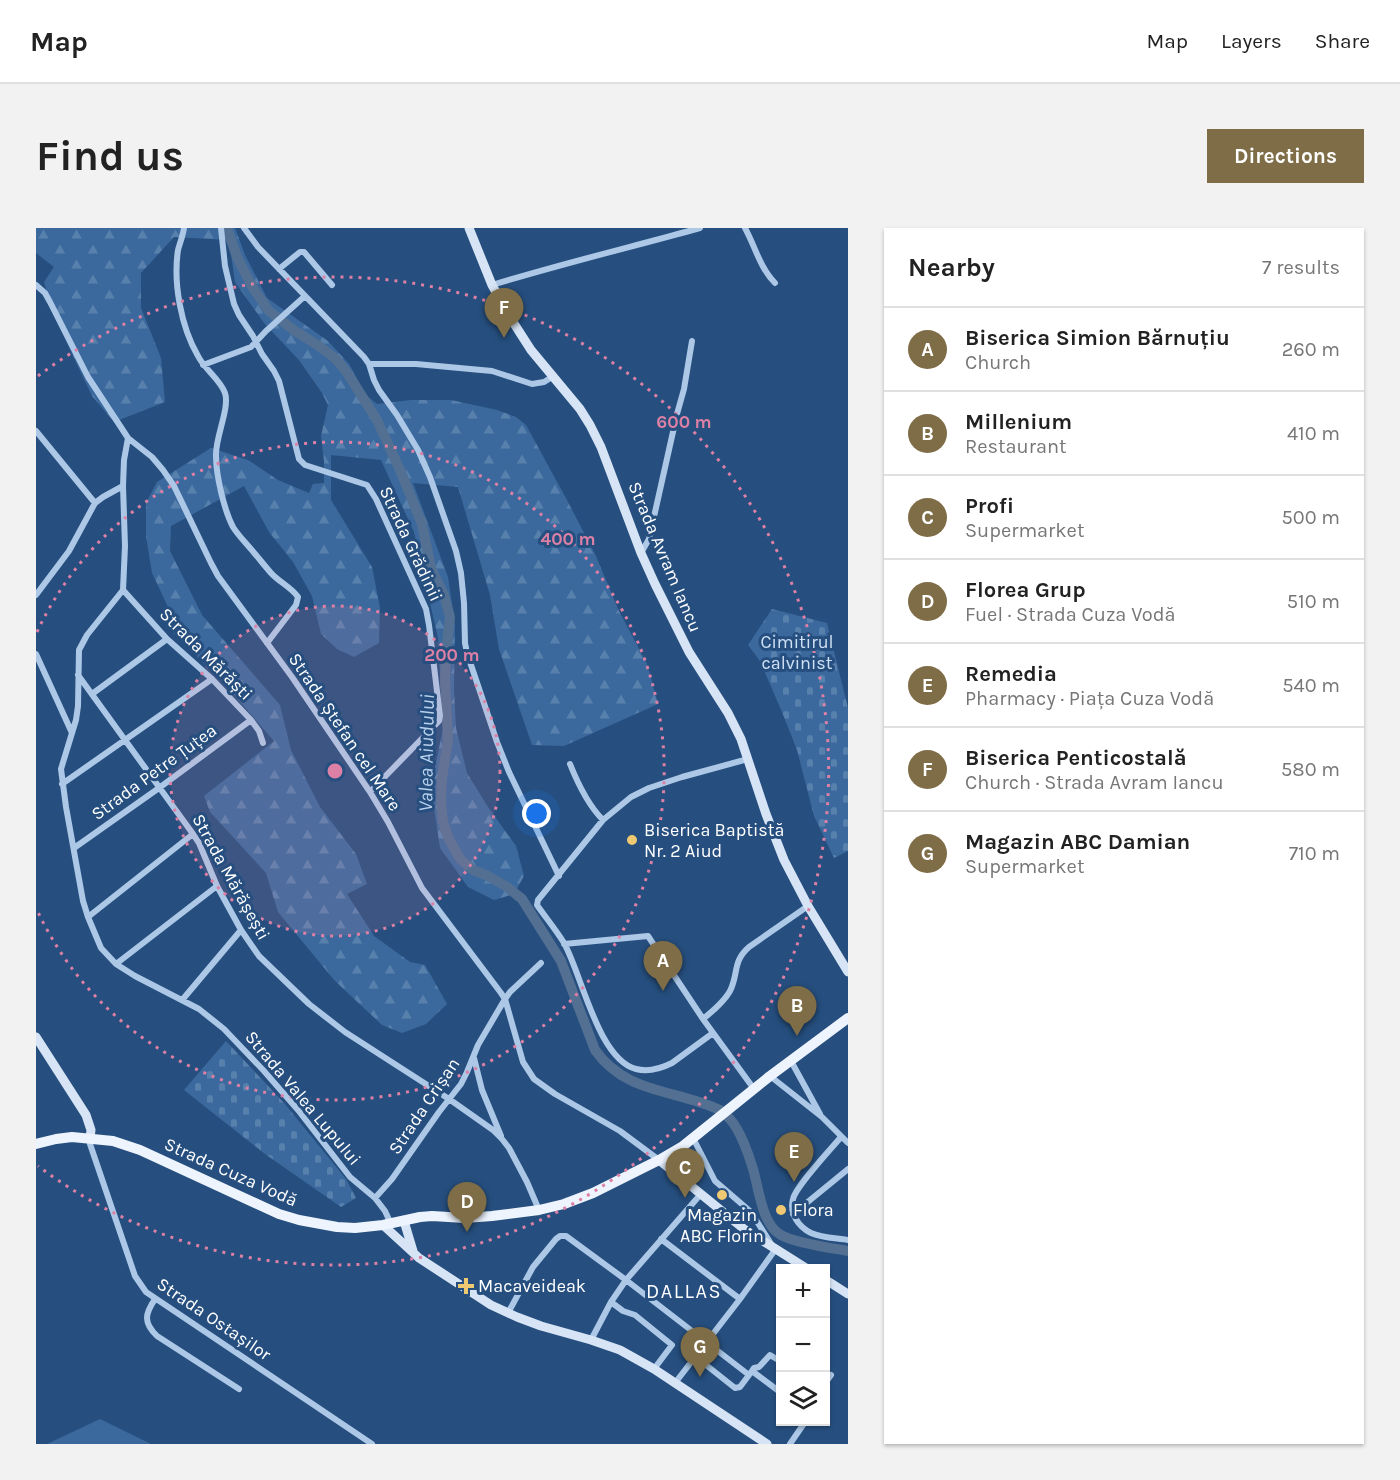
<!DOCTYPE html>
<html lang="en">
<head>
<meta charset="utf-8">
<style>
  :root { --surface:#fff; --page:#f2f2f2; --text:#222; --muted:#767676; --line:#e0e0e0; --accent:#7e6d46 }
  body { margin:0; font-family:Karla,sans-serif; background:var(--page); color:var(--text) }
  .controls { position:absolute; right:18px; bottom:18px; display:grid; overflow:hidden; border-radius:0px; box-shadow:0 2px 4px #0004 }
  .controls button { width:54px; height:54px; display:grid; place-items:center; padding:0; border:0; border-bottom:2px solid var(--line); background:var(--surface); color:var(--text); font:30px sans-serif }
  .you { position:absolute; left:501px; top:586px; width:21px; height:21px; margin:-15px; border:4px solid #fff; border-radius:50%; background:#1a73e8; box-shadow:0 0 0 9px #1a73e833 }
  .badge { display:grid; place-items:center; width:39px; height:39px; border-radius:50%; background:var(--accent); color:#fff; font-size:20px; font-weight:700 }
  .pin { position:absolute; translate:-50% -50px; filter:drop-shadow(0 2px 3px #0008) }
  .pin::after { content:''; position:absolute; top:32px; width:21px; height:18px; background:inherit; clip-path:polygon(0 0,100% 0,50% 100%) }
  .list { margin:0; padding:0; list-style:none }
  h2 { display:flex; justify-content:space-between; align-items:center; height:78px; margin:0; padding:0 24px; font-size:26px }
  h2 small { font-size:20px; font-weight:400; color:var(--muted) }
  .list li { display:grid; grid-template-columns:39px 1fr auto; gap:18px; align-items:center; box-sizing:border-box; height:84px; padding:0 24px; border-top:2px solid var(--line) }
  .list b { display:block; font-size:22px; white-space:nowrap }
  .list p { margin:0; font-size:20px; white-space:nowrap; color:var(--muted) }
  .list em { font-size:20px; font-style:normal; color:var(--muted) }
  .icon { flex:none; width:33px; height:33px; fill:none; stroke:currentColor; stroke-width:2; stroke-linecap:round; stroke-linejoin:round }
  .map { position:relative; flex:none; width:812px; height:1216px; overflow:hidden; border-radius:0px }
  header { display:flex; align-items:center; gap:36px; box-sizing:border-box; height:84px; padding:0 30px; background:var(--surface); border-bottom:2px solid var(--line) }
  header strong { font-size:28px }
  nav { display:flex; gap:33px; margin-inline-start:auto; font-size:21px }
  .intro { display:flex; align-items:center; justify-content:space-between; box-sizing:border-box; height:144px; padding:0 36px }
  h1 { margin:0; font-size:42px }
  .button { padding:15px 27px; border-radius:0px; background:var(--accent); color:#fff; font-size:21px; font-weight:700 }
  main { display:flex; gap:36px; padding:0 36px }
  aside { flex:1; background:var(--surface); border-radius:0px; box-shadow:0 2px 4px #0004 }
  .map>svg:first-child { display:block }
  .green { fill:#3b699d }
  .forest { fill:url(#forest-firs) }
  .cemetery { fill:url(#cemetery-stones) }
  .lines { fill:none; stroke-linecap:round; stroke-linejoin:round }
  .river { stroke:#537093; stroke-width:10 }
  .street { stroke:#acc8e6; stroke-width:6 }
  .secondary { stroke:#d6e4f5; stroke-width:9 }
  .primary { stroke:#edf4fd; stroke-width:10 }
  .ring { fill:none; stroke:#dd80a5; stroke-width:3; stroke-dasharray:3 6 }
  .poi-dot { fill:#efc872; stroke:#264f7f; stroke-width:2 }
  .labels { text-anchor:middle; stroke-width:6; stroke-linejoin:round; paint-order:stroke }
  .street-label { font-size:18px; fill:#fff; stroke:#264f7f }
  .park-label { font-size:18px; fill:#d0e1f5; stroke:#264f7f }
  .poi-label { font-size:18px; fill:#fff; stroke:#264f7f; text-anchor:start }
  .water-label { font-size:20px; font-style:italic; fill:#b8d1ed; stroke:#264f7f }
  .neighbourhood-label { font-size:20px; letter-spacing:1.5px; fill:#fff; stroke:#264f7f }
  .centre { fill:#dd80a5; stroke:#264f7f; stroke-width:3 }
  .ring-label { font-size:18px; text-anchor:middle; font-weight:bold; fill:#dd80a5; stroke:#264f7f; stroke-width:6; stroke-linejoin:round; paint-order:stroke }
</style>
</head>
<body>
<header>
<strong>Map</strong>
<nav><a>Map</a><a>Layers</a><a>Share</a></nav>
</header>
<div class="intro"><h1>Find us</h1><a class="button">Directions</a></div>
<main>
<div class="map">
<svg width="812" height="1216" viewBox="0 0 812 1216">
  <defs>
    <pattern id="forest-firs" width="22" height="20" patternUnits="userSpaceOnUse" patternTransform="scale(1.5)"><rect width="22" height="20" fill="#3b699d"/><path d="M5 1l3.5 6h-7zM16 11l3.5 6h-7z" fill="#5880ac"/></pattern>
    <pattern id="cemetery-stones" width="16" height="16" patternUnits="userSpaceOnUse" patternTransform="scale(1.5)"><rect width="16" height="16" fill="#3b699d"/><path d="M2 7V4a2 2 0 0 1 4 0v3zM10 15v-3a2 2 0 0 1 4 0v3z" fill="#5880ac"/></pattern>
  </defs>
  <rect width="100%" height="100%" fill="#264f7f"/>
  <path class="green" d="M64 1191 115 1216H11Z"/>
  <path class="forest" d="M0 0H199L209 27 231 70 292 113 313 136 330 167 341 176 375 172H415L461 182 480 189 490 197 532 274 559 326 582 381 611 436 622 476 528 518 496 517 463 421 454 367 422 259 377 255 412 349 419 397 418 461 420 500 431 545 452 579 480 618 488 648 478 666 458 672 432 659 404 620 395 560 407 500 402 410 378 304 345 232 295 227V272L336 339 344 380 343 415 318 429 301 421 285 406 276 368 257 334 233 304 208 258 135 298 134 323 166 387 244 477 255 522 284 579 320 626 331 656 311 666 338 708 374 734 389 737 411 776 390 796 366 805 346 797 299 753 242 684 230 645 174 584 168 568 238 513 186 453 131 399 133 381 116 345 110 308V275L121 254 175 220 212 232 242 252 273 265 277 256 288 255V233L285 208 292 177 286 165 263 132 228 95 199 54 193 12 138 9 105 45V80L125 130 129 174 78 194 56 168 20 92 8 54 18 39 0 25Z"/>
  <path class="cemetery" d="M736 381 791 395 812 480V623L798 630 778 588 761 522 746 484 724 433 712 417Z
    M190 813 248 875 310 951 320 970 305 979 229 926 148 862Z"/>
  <g class="lines">
    <path class="river" d="M191 0 201 29 217 60 233 83 259 103 283 118 300 131 310 143 341 192 364 242 386 296 395 340 408 367 414 389 410 424 409 451 412 511 406 551 405 572 407 594 413 611 424 631 437 642 452 648 471 659 486 671 525 733 559 822C590 866 639 861 684 882 687 885 691 888 694 891 704 902 713 927 717 941 723 961 726 997 745 1007 758 1015 795 1020 812 1023"/>
    <path class="street" d="M148 0C147 7 144 15 142 22 137 55 145 99 162 128 169 142 184 151 189 165 194 180 179 210 180 228 180 247 188 282 197 299 202 307 208 313 214 320 221 328 228 337 235 345 243 354 255 359 262 369L260 377 231 415
      M185 0 189 38 198 76 203 87 217 108 226 126 238 143 243 153 263 231 269 237 331 257 340 271 390 381 393 397 404 488 403 493 334 564
      M208 0 222 19 328 129 333 136 338 152 343 162 361 187 382 222 394 249 420 323 425 345 428 375 429 415 431 425 461 514 473 544 523 648
      M709 0C719 18 724 40 739 55
      M243 41 264 24H268L296 57
      M0 57 9 65 14 74 52 149 92 210 116 229 127 242 138 258 175 335 182 348 256 449 334 564 352 594 386 660 465 765 469 771 487 834 498 851 519 866 584 903 623 932
      M456 57C525 36 595 19 664 0
      M333 136H380L456 143 496 156 508 154 516 149
      M167 137 215 119 230 103 269 68
      M0 203 59 275
      M92 210 88 232 87 258 89 318 87 362 51 407 43 422 42 478 40 492 25 541 30 579 47 673 52 689 65 720 80 736 99 748 163 781 188 801 228 843 262 882 314 949 339 970 349 983 355 996
      M605 325 613 311 641 186 648 161 656 113
      M87 362 131 411 176 451 215 492 223 503 227 515
      M0 367 33 323 59 275 67 269 87 258
      M0 426 36 505
      M42 447 157 606 163 615 181 658 205 702 223 728 273 776 309 804 413 871 457 902 466 911 473 920 491 954 503 982
      M56 466 131 411
      M534 536C542 556 552 577 567 592
      M26 556 176 451
      M38 620 123 560 215 492
      M52 689 157 606
      M528 716 612 708 667 791 718 861
      M80 736 181 658
      M147 771 205 702
      M667 791C677 783 688 774 694 763 703 745 696 734 713 719L772 678
      M677 805 636 835C626 840 612 844 600 841 562 831 546 747 528 715 520 702 510 690 501 677L502 672 567 592 595 569 613 560 646 549 712 531
      M438 830 446 862 465 908
      M755 833 784 886
      M734 848 786 889 812 915
      M805 909C795 921 760 958 757 971 753 986 763 999 775 1005 786 1010 800 1010 812 1012
      M54 910V916L99 1048 110 1064 336 1216
      M339 970 356 951 403 884 425 856 431 844 442 817 469 771 474 764 505 735
      M757 986 812 941
      M625 1011 704 1071
      M119 1071C109 1086 107 1094 121 1108L203 1161
      M575 1074 587 1083 599 1087 636 1117 618 1141
      M472 1085 497 1039 520 1011 524 1008H530L590 1052 713 1147
      M555 1112 575 1074 590 1052 664 967
      M660 1129 699 1160 704 1159 716 1143 744 1164
      M716 1143 718 1140 723 1139 734 1127 744 1133
      M790 1154 795 1147
      M639 1155 704 1071 739 1022 715 984 679 953 657 910
      M754 1216 769 1194"/>
    <path class="secondary" d="M433 0 456 57 477 94 495 122 544 181 554 197 565 219 605 325 619 356 653 424 692 485 705 511 730 586 748 632 772 678 812 744
      M0 809 50 887 55 902 54 910
      M623 932 708 1001 770 1040
      M368 993 377 1023
      M347 997 383 1030 455 1077 481 1089 505 1098 555 1112 584 1122 618 1141 731 1216
      M790 1052 812 1066"/>
    <path class="primary" d="M0 916 20 911 36 909 77 913 104 922 243 986 263 992 301 999 319 1000 347 997 384 989 396 988 429 990 456 988 503 982 528 976 557 965 623 932 647 918 734 848 812 790"/>
  </g>
  <circle cx="299" cy="543" r="165" fill="#dd80a5" fill-opacity=".12"/>
  <g class="ring">
    <circle cx="299" cy="543" r="165"/>
    <path d="M1 404A329 329 0 1 1 1 682"/>
    <path d="M2 148A494 494 0 1 1 2 938"/>
  </g>
  <g class="poi-dot">
    <circle cx="596" cy="612" r="6"/>
    <circle cx="686" cy="967" r="6"/>
    <circle cx="745" cy="982" r="6"/>
    <path d="M427 1049h6v6h6v6h-6v6h-6v-6h-6v-6h6z"/>
  </g>
  <g class="labels">
    <g class="street-label">
      <text transform="translate(375 316) rotate(65)" y="6">Strada Grădinii</text>
      <text transform="translate(629 329) rotate(67)" y="6">Strada Avram Iancu</text>
      <text transform="translate(170 426) rotate(45)" y="6">Strada Mărăști</text>
      <text transform="translate(309 504) rotate(56)" y="6">Strada Ștefan cel Mare</text>
      <text transform="translate(118 544) rotate(-36)" y="6">Strada Petre Țuțea</text>
      <text transform="translate(195 649) rotate(61)" y="6">Strada Mărășești</text>
      <text transform="translate(267 870) rotate(50)" y="6">Strada Valea Lupului</text>
      <text transform="translate(388 878) rotate(-56)" y="6">Strada Crișan</text>
      <text transform="translate(195 944) rotate(24)" y="6">Strada Cuza Vodă</text>
      <text transform="translate(178 1091) rotate(34)" y="6">Strada Ostașilor</text>
    </g>
    <g class="park-label">
      <text x="761" y="420">Cimitirul<tspan x="761" dy="21">calvinist</tspan></text>
    </g>
    <g class="poi-label">
      <text x="608" y="608">Biserica Baptistă<tspan x="608" dy="21">Nr. 2 Aiud</tspan></text>
      <text x="757" y="988">Flora</text>
      <text x="686" y="993" text-anchor="middle">Magazin<tspan x="686" dy="21">ABC Florin</tspan></text>
      <text x="442" y="1064">Macaveideak</text>
    </g>
    <g class="water-label">
      <text transform="translate(390 525) rotate(-89)" y="7">Valea Aiudului</text>
    </g>
    <g class="neighbourhood-label">
      <text x="648" y="1070">DALLAS</text>
    </g>
  </g>
  <circle cx="299" cy="543" r="9" class="centre"/>
  <g class="ring-label">
    <text x="648" y="200">600 m</text>
    <text x="532" y="317">400 m</text>
    <text x="416" y="433">200 m</text>
  </g>
</svg>
<div class="controls">
<button>+</button>
<button>−</button>
<button><svg class="icon" aria-label="layers" viewBox="0 0 24 24"><path d="M12 4l9 5-9 5-9-5zM3 14l9 5 9-5"/></svg></button>
</div>
<div class="you"></div>
<div class="pin badge" style="left:627px;top:763px">A</div>
<div class="pin badge" style="left:761px;top:808px">B</div>
<div class="pin badge" style="left:649px;top:970px">C</div>
<div class="pin badge" style="left:431px;top:1004px">D</div>
<div class="pin badge" style="left:758px;top:954px">E</div>
<div class="pin badge" style="left:468px;top:110px">F</div>
<div class="pin badge" style="left:664px;top:1149px">G</div>
</div>
<aside>
<h2>Nearby<small>7 results</small></h2>
<ul class="list">
<li><span class="badge">A</span><div><b>Biserica Simion Bărnuțiu</b><p>Church</p></div><em>260 m</em></li>
<li><span class="badge">B</span><div><b>Millenium</b><p>Restaurant</p></div><em>410 m</em></li>
<li><span class="badge">C</span><div><b>Profi</b><p>Supermarket</p></div><em>500 m</em></li>
<li><span class="badge">D</span><div><b>Florea Grup</b><p>Fuel · Strada Cuza Vodă</p></div><em>510 m</em></li>
<li><span class="badge">E</span><div><b>Remedia</b><p>Pharmacy · Piața Cuza Vodă</p></div><em>540 m</em></li>
<li><span class="badge">F</span><div><b>Biserica Penticostală</b><p>Church · Strada Avram Iancu</p></div><em>580 m</em></li>
<li><span class="badge">G</span><div><b>Magazin ABC Damian</b><p>Supermarket</p></div><em>710 m</em></li>
</ul>
</aside>
</main>
</body>
</html>
